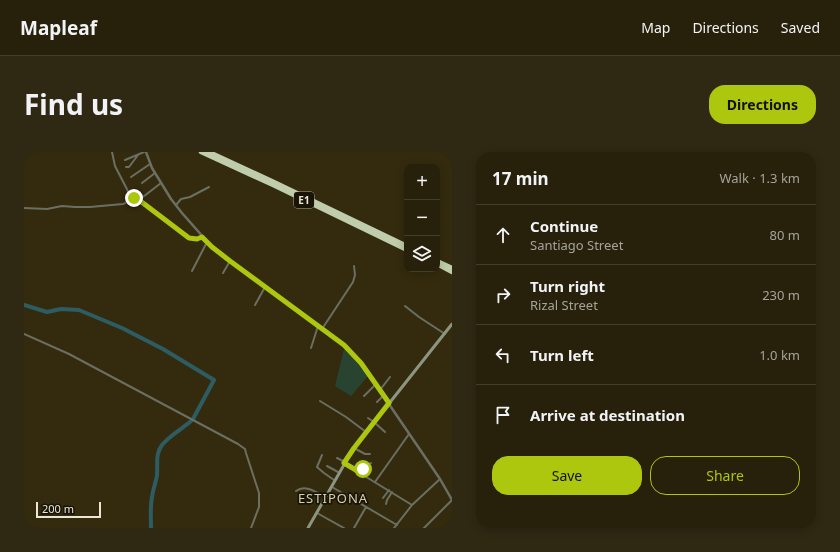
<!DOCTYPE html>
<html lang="en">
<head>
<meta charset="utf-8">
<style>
  :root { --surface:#27200a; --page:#2f2813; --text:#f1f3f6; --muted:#a4a39c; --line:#433e2b; --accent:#adc60e }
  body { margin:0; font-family:"Noto Sans",sans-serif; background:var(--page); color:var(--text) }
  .controls { position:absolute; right:12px; top:12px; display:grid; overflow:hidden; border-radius:8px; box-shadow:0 2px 10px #0003 }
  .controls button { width:36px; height:36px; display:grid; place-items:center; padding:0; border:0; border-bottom:1px solid var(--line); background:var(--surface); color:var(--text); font:20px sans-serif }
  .scale { position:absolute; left:12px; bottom:10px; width:65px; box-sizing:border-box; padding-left:4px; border:2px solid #ebe6d5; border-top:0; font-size:11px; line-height:14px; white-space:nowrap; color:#ebe6d5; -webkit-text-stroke:3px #181408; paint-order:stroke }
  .stop { position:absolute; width:12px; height:12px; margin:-9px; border:3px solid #adc60e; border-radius:50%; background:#fff }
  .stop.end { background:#adc60e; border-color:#fff; box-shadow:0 1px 4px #0008 }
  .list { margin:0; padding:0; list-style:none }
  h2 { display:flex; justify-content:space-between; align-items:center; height:52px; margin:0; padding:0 16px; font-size:17px }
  h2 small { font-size:13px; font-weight:400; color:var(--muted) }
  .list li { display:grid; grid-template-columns:26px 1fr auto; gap:12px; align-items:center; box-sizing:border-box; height:60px; padding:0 16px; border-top:1px solid var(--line) }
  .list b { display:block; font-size:15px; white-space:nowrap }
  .list p { margin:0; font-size:13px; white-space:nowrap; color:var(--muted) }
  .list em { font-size:13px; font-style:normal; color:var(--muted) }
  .actions { display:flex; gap:8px; padding:12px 16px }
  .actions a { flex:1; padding:9px 0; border:1px solid var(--accent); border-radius:16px; text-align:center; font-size:14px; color:var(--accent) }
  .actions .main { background:var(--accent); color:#111 }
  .icon { flex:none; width:22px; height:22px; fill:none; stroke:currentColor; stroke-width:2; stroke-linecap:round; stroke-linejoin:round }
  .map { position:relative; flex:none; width:428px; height:376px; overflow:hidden; border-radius:16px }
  header { display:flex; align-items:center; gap:24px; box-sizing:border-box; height:56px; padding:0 20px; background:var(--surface); border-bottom:1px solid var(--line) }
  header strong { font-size:19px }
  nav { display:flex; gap:22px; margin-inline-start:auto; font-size:14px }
  .intro { display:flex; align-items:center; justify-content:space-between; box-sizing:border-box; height:96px; padding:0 24px }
  h1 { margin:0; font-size:28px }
  .button { padding:10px 18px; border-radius:16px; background:var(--accent); color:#111; font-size:14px; font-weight:700 }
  main { display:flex; gap:24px; padding:0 24px }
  aside { flex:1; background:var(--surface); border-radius:16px; box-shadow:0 2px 10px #0003 }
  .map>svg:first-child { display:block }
  .green { fill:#294331 }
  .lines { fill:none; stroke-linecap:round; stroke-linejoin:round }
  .river { stroke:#2d5d63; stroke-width:4 }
  .minor { stroke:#6a6f62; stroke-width:2 }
  .tertiary { stroke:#6a6f62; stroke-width:2.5 }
  .secondary { stroke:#8c9580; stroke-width:3 }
  .motorway { stroke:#bfcdac; stroke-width:4.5 }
  .route { stroke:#adc60e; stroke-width:5 }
  .labels { text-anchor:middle; stroke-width:3.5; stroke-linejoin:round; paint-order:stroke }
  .shield { fill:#181408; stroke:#aca798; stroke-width:1 }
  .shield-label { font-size:10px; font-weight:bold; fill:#ebe6d5 }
  .quarter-label { font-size:13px; letter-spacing:1px; fill:#d9cfad; stroke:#181408 }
</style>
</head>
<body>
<header>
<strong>Mapleaf</strong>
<nav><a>Map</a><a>Directions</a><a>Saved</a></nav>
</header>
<div class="intro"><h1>Find us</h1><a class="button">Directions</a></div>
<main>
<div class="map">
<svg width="428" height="376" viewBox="0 0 428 376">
  <rect width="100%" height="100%" fill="#342b0e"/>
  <path class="green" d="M320 197 335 212 344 224 327 244 311 234Z"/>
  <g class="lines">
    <path class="river" d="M0 153 23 160 37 157 55 158 98 176 139 197 190 228 169 267
      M127 376C127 366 126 355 128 345 129 337 132 330 133 323 134 312 131 302 138 293 146 283 158 277 167 269"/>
    <path class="minor" d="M88 0 91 14 108 47
      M101 8 120 0
      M102 15H105L114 3
      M107 25 126 12
      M118 31 131 21
      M115 48 137 31
      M152 53 157 47 166 45 185 35
      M0 56 23 57 38 54 51 55H66L99 52 111 47 165 86 173 87 178 85
      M168 119 183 90
      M199 121 206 109
      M231 153 241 135
      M381 154 395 165 421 182
      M298 177 329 130 331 123 330 114
      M0 182 45 202 214 292 221 297 222 301 235 341V355L227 376
      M287 196 294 174
      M356 238 366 225
      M340 244 352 232
      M296 249 322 265 342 280
      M353 250 360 243
      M344 266 350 270
      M350 270 361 280
      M330 296 341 302H346
      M298 303 293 315 300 321 310 328
      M313 306 321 310
      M321 312 388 353
      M303 314 314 320
      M337 321 341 315 347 311
      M351 330 385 282
      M308 335 373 373
      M272 339C281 332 292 340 301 345
      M359 346 365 338
      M362 352 363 348 368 340
      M293 361 320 376
      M330 376 342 355
      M370 376 388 353 416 327
      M400 376 428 348"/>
    <path class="tertiary" d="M122 0 128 16 147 47 158 61 188 95 320 193 337 211 416 327 428 348"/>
    <path class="secondary" d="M284 376 329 297 428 172"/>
    <path class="motorway" d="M177 0 249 33 383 98
      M185 0 250 30 383 94
      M413 109 428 116
      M413 112 428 120"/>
  </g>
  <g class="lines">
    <path class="route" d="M110 46 115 48 165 86 173 87 178 85 188 95 206 109 320 193 337 211 365 251 330 296 320 311 337 321 339 317"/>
  </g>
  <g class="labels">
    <rect class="shield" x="270" y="40" width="20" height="16" rx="3"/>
    <g class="shield-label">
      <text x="280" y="52">E1</text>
    </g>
    <g class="quarter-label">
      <text x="309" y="351">ESTIPONA</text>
    </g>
  </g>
</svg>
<div class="controls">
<button>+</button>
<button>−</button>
<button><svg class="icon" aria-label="layers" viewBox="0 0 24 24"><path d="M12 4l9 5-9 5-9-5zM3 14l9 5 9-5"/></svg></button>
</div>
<div class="scale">200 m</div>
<div class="stop" style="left:339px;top:317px"></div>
<div class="stop end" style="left:110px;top:46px"></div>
</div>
<aside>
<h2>17 min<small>Walk · 1.3 km</small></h2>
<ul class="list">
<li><svg class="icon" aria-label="ahead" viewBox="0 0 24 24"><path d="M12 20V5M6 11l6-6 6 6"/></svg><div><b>Continue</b><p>Santiago Street</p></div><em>80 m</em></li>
<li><svg class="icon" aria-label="right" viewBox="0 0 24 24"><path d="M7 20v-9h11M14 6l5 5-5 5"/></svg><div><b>Turn right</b><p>Rizal Street</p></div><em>230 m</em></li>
<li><svg class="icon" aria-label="left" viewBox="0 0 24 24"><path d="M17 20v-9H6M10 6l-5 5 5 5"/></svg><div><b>Turn left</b></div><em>1.0 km</em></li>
<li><svg class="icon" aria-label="arrive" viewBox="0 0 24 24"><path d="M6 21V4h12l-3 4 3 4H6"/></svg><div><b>Arrive at destination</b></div></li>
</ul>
<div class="actions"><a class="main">Save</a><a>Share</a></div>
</aside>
</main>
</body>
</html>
